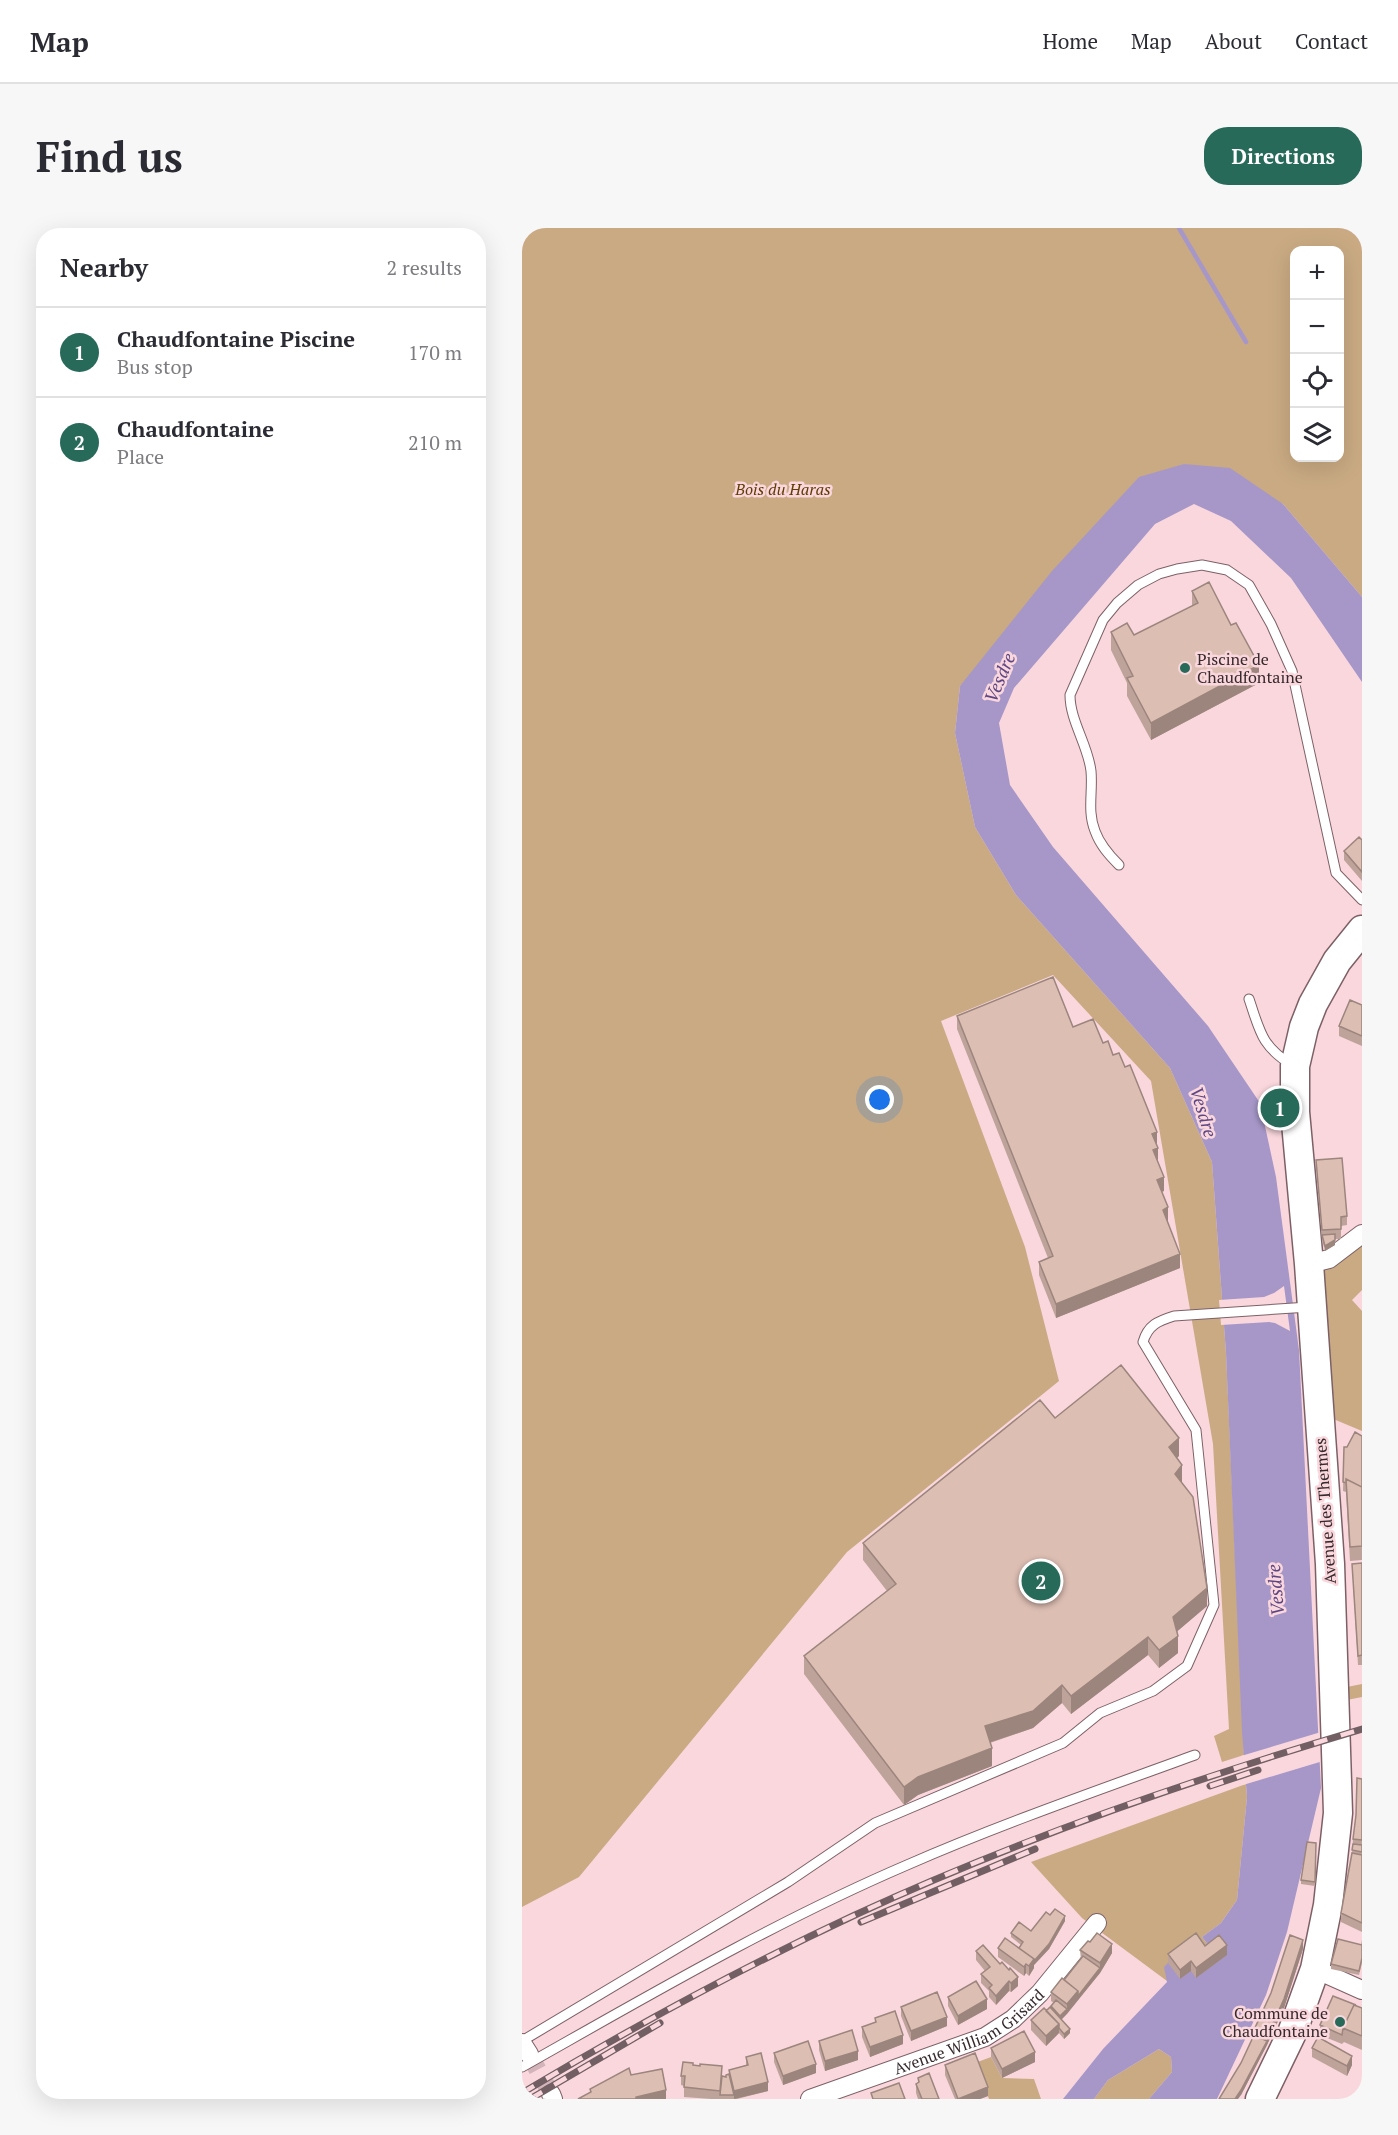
<!DOCTYPE html>
<html lang="en">
<head>
<meta charset="utf-8">
<style>
  :root { --surface:#fff; --page:#f7f7f7; --text:#2b2b33; --muted:#7c7c81; --line:#e1e1e2; --accent:#286a59 }
  body { margin:0; font-family:"PT Serif",serif; background:var(--page); color:var(--text) }
  .controls { position:absolute; right:18px; top:18px; display:grid; overflow:hidden; border-radius:12px; box-shadow:0 6px 24px #0002 }
  .controls button { width:54px; height:54px; display:grid; place-items:center; padding:0; border:0; border-bottom:2px solid var(--line); background:var(--surface); color:var(--text); font:30px sans-serif }
  .you { position:absolute; left:358px; top:872px; width:21px; height:21px; margin:-15px; border:4px solid #fff; border-radius:50%; background:#1a73e8; box-shadow:0 0 0 9px #1a73e833 }
  .badge { display:grid; place-items:center; width:39px; height:39px; border-radius:50%; background:var(--accent); color:#fff; font-size:20px; font-weight:700 }
  .pin { position:absolute; translate:-50% -50%; border:3px solid #fff; box-shadow:0 2px 6px #0006 }
  .list { margin:0; padding:0; list-style:none }
  h2 { display:flex; justify-content:space-between; align-items:center; height:78px; margin:0; padding:0 24px; font-size:26px }
  h2 small { font-size:20px; font-weight:400; color:var(--muted) }
  .list li { display:grid; grid-template-columns:39px 1fr auto; gap:18px; align-items:center; box-sizing:border-box; height:90px; padding:0 24px; border-top:2px solid var(--line) }
  .list b { display:block; font-size:22px; white-space:nowrap }
  .list p { margin:0; font-size:20px; white-space:nowrap; color:var(--muted) }
  .list em { font-size:20px; font-style:normal; color:var(--muted) }
  .icon { flex:none; width:33px; height:33px; fill:none; stroke:currentColor; stroke-width:2; stroke-linecap:round; stroke-linejoin:round }
  .map { position:relative; flex:none; width:840px; height:1871px; overflow:hidden; border-radius:24px }
  header { display:flex; align-items:center; gap:36px; box-sizing:border-box; height:84px; padding:0 30px; background:var(--surface); border-bottom:2px solid var(--line) }
  header strong { font-size:28px }
  nav { display:flex; gap:33px; margin-inline-start:auto; font-size:21px }
  .intro { display:flex; align-items:center; justify-content:space-between; box-sizing:border-box; height:144px; padding:0 36px }
  h1 { margin:0; font-size:42px }
  .button { padding:15px 27px; border-radius:24px; background:var(--accent); color:#fff; font-size:21px; font-weight:700 }
  main { display:flex; gap:36px; padding:0 36px }
  aside { flex:1; background:var(--surface); border-radius:24px; box-shadow:0 6px 24px #0002 }
  .map>svg:first-child { display:block }
  .green { fill:#c9aa83; fill-rule:evenodd }
  .water { fill:#a697c8 }
  .pier { fill:#f9d7dd }
  .lines { fill:none; stroke-linecap:round; stroke-linejoin:round }
  .stream { stroke:#a697c8; stroke-width:4.5 }
  .street-tunnel { stroke:#d2b4ba; stroke-width:18; stroke-dasharray:18 9; stroke-linecap:butt }
  .lane-casing { stroke:#7d6066; stroke-width:11 }
  .street-casing { stroke:#7d6066; stroke-width:20 }
  .primary-casing { stroke:#7d6066; stroke-width:31 }
  .lane { stroke:#fff; stroke-width:9 }
  .street { stroke:#fff; stroke-width:18 }
  .primary { stroke:#fff; stroke-width:28 }
  .rail-casing { stroke:#725f63; stroke-width:7 }
  .rail { stroke:#f9d7dd; stroke-width:4.5; stroke-dasharray:14; stroke-linecap:butt }
  .wall { fill:#bea39a }
  .shaded-wall { fill:#9b857d }
  .building { fill:#ddbeb3; stroke:#9b857d; stroke-width:1.5 }
  .poi-dot { fill:#286a59; stroke:#f9d7dd; stroke-width:2 }
  .labels { text-anchor:middle; stroke-width:5; stroke-linejoin:round; paint-order:stroke }
  .park-label { font-size:16px; font-style:italic; fill:#5f3d03; stroke:#f9d7dd }
  .poi-label { font-size:16px; fill:#36292c; stroke:#f9d7dd; text-anchor:start }
  .street-label { font-size:16px; fill:#36292c; stroke:#f9d7dd }
  .water-label { font-size:18px; font-style:italic; fill:#5c4684; stroke:#f9d7dd }
</style>
</head>
<body>
<header>
<strong>Map</strong>
<nav><a>Home</a><a>Map</a><a>About</a><a>Contact</a></nav>
</header>
<div class="intro"><h1>Find us</h1><a class="button">Directions</a></div>
<main>
<aside>
<h2>Nearby<small>2 results</small></h2>
<ul class="list">
<li><span class="badge">1</span><div><b>Chaudfontaine Piscine</b><p>Bus stop</p></div><em>170 m</em></li>
<li><span class="badge">2</span><div><b>Chaudfontaine</b><p>Place</p></div><em>210 m</em></li>
</ul>
</aside>
<div class="map">
<svg width="840" height="1871" viewBox="0 0 840 1871">
  <rect width="100%" height="100%" fill="#f9d7dd"/>
  <path class="green" d="M0 0H840V369L761 276 662 236 438 458 433 505 453 599 494 667 648 840 690 934 704 1125 722 1527 700 1534 692 1508 707 1501 691 1216 629 853 531 747 419 793 503 1019 537 1153 325 1324 57 1649 0 1679ZM772 22H818V230H772Z
    M840 1004V1062L830 1072 840 1083V1203L809 1190 799 1034Z
    M840 1456V1469L825 1472 820 1460Z
    M724 1556 725 1569 715 1672 699 1695 680 1709 690 1722 645 1753 560 1690 509 1634Z
    M637 1821 649 1829 650 1844 627 1871H572L586 1852Z
    M469 1829 480 1850 512 1851 519 1871H467L453 1835Z"/>
  <path class="water" d="M662 236 708 240 761 276 840 369V454L769 350 709 293 672 276 633 296 492 460 477 495 488 557 531 619 686 798 738 875 754 949 777 1122 799 1560 765 1704 744 1767 695 1871H627L650 1844 649 1829 637 1821 586 1852 572 1871H541L581 1821 645 1754 642 1739 646 1735 690 1722 680 1709 699 1695 715 1672 725 1569 720 1504 704 1125 690 934 648 840 494 667 453 599 433 505 438 458 530 343 617 249Z"/>
  <path class="pier" d="M762 1058 768 1103 753 1095 747 1094 699 1097 697 1072 742 1069 752 1065Z
    M799 1504 801 1533 721 1557 719 1528Z"/>
  <g class="lines">
    <path class="stream" d="M657 0 724 114"/>
    <path class="street-tunnel" d="M7 1826 29 1866"/>
    <defs>
      <path id="lane" d="M597 637C587 627 578 617 573 603 565 583 571 564 569 543 566 517 548 493 548 467L581 392 595 375 616 357 637 346 655 341 680 337 705 342 727 357 749 396 770 443 814 645 840 672
        M727 771C738 803 739 818 770 837
        M0 1813 266 1654 353 1595 541 1515 578 1485 631 1463 665 1438 692 1377 674 1202 621 1114C626 1097 636 1093 652 1088L787 1079
        M0 1839C126 1768 252 1694 385 1637 479 1596 577 1562 673 1527"/>
      <g id="street">
        <path d="M787 1036 807 1031 840 1006"/>
        <path d="M793 1741 840 1762"/>
        <path d="M0 1815 7 1826"/>
        <path d="M29 1866 31 1871"/>
        <path id="s1" d="M288 1871 463 1809 491 1791 518 1765 575 1695"/>
      </g>
      <path id="primary" d="M738 1871 770 1805 793 1741 806 1677 816 1585 808 1336 787 1036 773 884V838L782 799 791 776 815 733 840 702"/>
    </defs>
    <use href="#lane" class="lane-casing"/>
    <use href="#street" class="street-casing"/>
    <use href="#primary" class="primary-casing"/>
    <use href="#lane" class="lane"/>
    <use href="#street" class="street"/>
    <use href="#primary" class="primary"/>
    <defs>
      <path id="rail" d="M688 1558 736 1542
        M339 1694 513 1621
        M0 1865C109 1800 219 1740 333 1687 497 1611 668 1552 840 1501
        M8 1871 138 1795"/>
    </defs>
    <use href="#rail" class="rail-casing"/>
    <use href="#rail" class="rail"/>
  </g>
  <path class="wall" d="M670 363 737 455 629 512 605 468V455L589 422V404L612 407 670 378Z
    M840 612V653L822 632V623Z
    M840 777V818L817 808V798Z
    M435 788 551 799 581 815 591 827 635 917V933L642 963 640 964 645 993 658 1040 534 1090 517 1047V1034L526 1030 435 801Z
    M794 932 825 988V997L819 998V1011H813V1017L803 1023 800 1012Z
    M533 1190 657 1228 655 1230 685 1378 655 1403 656 1425 637 1440 626 1427 549 1486 540 1475 511 1500 468 1515 470 1538 396 1567 382 1577 282 1446V1428L365 1363 341 1332V1315Z
    M840 1208V1332L828 1333 824 1264 821 1263 822 1219H825Z
    M840 1335V1437H836L830 1336Z
    M840 1551V1704L819 1694V1685L830 1625 831 1611Z
    M794 1615 793 1658 779 1656V1652Z
    M528 1687 543 1693 527 1721 512 1737V1740L507 1748 504 1745 502 1748 476 1729V1720H497L499 1717 489 1709V1705L509 1703Z
    M840 1712V1735L837 1747 809 1741V1736L839 1717Z
    M683 1718 705 1727 674 1750 669 1743 658 1751 646 1735V1726Z
    M781 1721 762 1780 745 1817 719 1867V1835L732 1807V1802Z
    M558 1722 590 1725 578 1745 539 1792 548 1805 542 1811 537 1805 524 1818 509 1802V1792L529 1780V1778L532 1775 529 1773V1764L542 1752 559 1732Z
    M454 1723 496 1758 489 1764 487 1763 474 1777 467 1769V1763L459 1755V1746L463 1743 454 1732Z
    M426 1769 465 1781 436 1797 426 1778Z
    M379 1779 425 1798 389 1813 379 1788Z
    M840 1780V1822L822 1814 820 1816 798 1807V1797Z
    M353 1790 381 1816 348 1829 340 1809V1799L353 1795Z
    M297 1813 336 1832 303 1843 297 1822Z
    M469 1820 513 1834 480 1850 469 1829Z
    M790 1820 830 1837 825 1848 790 1829Z
    M252 1825 294 1845 261 1857 252 1834Z
    M224 1829 246 1863 215 1871H189L162 1869V1858L159 1857V1848L171 1837 204 1849 207 1846V1842L224 1837Z
    M423 1837 466 1868 458 1871H433L423 1847Z
    M396 1850 417 1871H396L394 1865V1856L396 1855Z"/>
  <path class="shaded-wall" d="M737 437V455L629 512V495Z
    M635 904V917L630 906Z
    M636 920V933L631 922Z
    M642 949V963L635 965V952Z
    M646 979V993L641 995V982Z
    M813 1012V1017L803 1023V1018Z
    M658 1026V1040L534 1090V1076Z
    M657 1210V1228L647 1236V1219Z
    M660 1237V1255L653 1246Z
    M685 1360V1378L651 1407V1389Z
    M656 1408V1425L637 1440V1422Z
    M626 1409V1427L549 1486V1468Z
    M540 1457V1475L511 1500 463 1516V1498Z
    M470 1520V1538L396 1567 382 1577V1559L396 1549Z
    M543 1688V1693L527 1721 512 1737V1740L507 1748V1738Z
    M781 1712V1721L762 1780 745 1817 719 1867 716 1871H713L745 1813V1808Z
    M590 1716V1725L578 1745 545 1786V1776L556 1763 578 1740V1735Z
    M705 1717V1727L674 1750V1740Z
    M669 1733V1743L658 1751V1742Z
    M504 1736V1745L502 1748V1739Z
    M496 1749V1758L489 1764V1755Z
    M487 1753V1763L474 1777V1768Z
    M465 1771V1781L436 1797V1788Z
    M545 1781V1786L538 1793V1788Z
    M425 1789V1798L389 1813V1803Z
    M537 1796V1805L524 1818V1808Z
    M548 1801V1805L542 1811V1806Z
    M381 1807V1816L348 1829V1819Z
    M336 1823V1832L303 1843V1833Z
    M513 1824V1834L480 1850V1841Z
    M830 1828V1837L825 1848V1838Z
    M294 1836V1845L261 1857V1848Z
    M246 1854V1863L212 1871V1863Z
    M466 1859V1868L458 1871H436Z
    M144 1862V1871H114V1869Z"/>
  <path class="building" d="M687 354 709 397 714 395 737 437 629 495 605 450 611 448 589 404 605 395 612 407 676 375 670 363Z
    M837 609 840 612V644L822 623Z
    M531 749 551 799 571 791 581 815 586 813 591 827 597 825 603 839 608 837 635 904 630 906 636 920 631 922 642 949 635 952 646 979 641 982 658 1026 534 1076 517 1034 531 1028 435 788Z
    M828 772 840 777V808L817 798Z
    M820 930 825 988 819 989V1001L800 1002 794 932Z
    M813 1006V1012L803 1018 800 1007Z
    M599 1137 657 1210 647 1219 660 1237 653 1246 671 1269 685 1360 651 1389 656 1408 637 1422 626 1409 549 1468 540 1457 511 1483 463 1498 470 1520 396 1549 382 1559 282 1428 374 1356 341 1315 518 1172 533 1190Z
    M833 1204 840 1208V1259L824 1251V1255L821 1254 822 1219H825Z
    M824 1251 840 1259V1318L828 1319Z
    M840 1335V1427L836 1428 830 1336Z
    M835 1550 840 1551V1612L831 1611 834 1587Z
    M785 1614 794 1615 793 1654 779 1652Z
    M831 1616 840 1617V1624L830 1622Z
    M830 1625 840 1627V1695L819 1685Z
    M533 1681 543 1688 527 1716 512 1733V1731L497 1720 501 1714 489 1705 497 1694 509 1703 524 1684 528 1687Z
    M575 1705 590 1716 578 1735 558 1722 566 1713 568 1714Z
    M674 1705 683 1718 697 1707 705 1717 674 1740 669 1733 658 1742 646 1726Z
    M768 1707 781 1712 762 1771 745 1808 732 1802 749 1765Z
    M483 1710 512 1731 507 1738 504 1736 502 1739 476 1720Z
    M816 1711 840 1717V1730L837 1743 809 1736Z
    M461 1717 478 1736 480 1734 487 1742 488 1740 496 1749 489 1755 487 1753 474 1768 467 1760 470 1757 459 1746 468 1739 454 1723Z
    M561 1728 578 1740 556 1768V1763L542 1752Z
    M540 1750 556 1763 545 1776 529 1764Z
    M454 1753 465 1771 436 1788 426 1769Z
    M415 1764 425 1789 389 1803 379 1779Z
    M811 1768 834 1777H832L821 1800 820 1807 798 1797Z
    M534 1772 545 1781 538 1788 529 1778Z
    M832 1777 840 1780V1808L821 1800Z
    M528 1779 548 1801 542 1806 537 1800V1796L524 1783Z
    M522 1780 537 1796 524 1808 509 1792Z
    M373 1783 381 1807 348 1819 340 1799 354 1794 353 1790Z
    M330 1802 336 1823 303 1833 297 1813Z
    M502 1803 513 1824 480 1841 469 1820Z
    M732 1807 745 1813 719 1862 713 1871H697L719 1835Z
    M796 1809 830 1828 825 1838 790 1820Z
    M286 1813 294 1836 261 1848 252 1825Z
    M239 1825 246 1854 212 1863 207 1842 226 1837 224 1829Z
    M453 1825 466 1859 436 1871 423 1837Z
    M161 1834 171 1835V1837L178 1838V1836L200 1838 198 1863 162 1859 163 1848H159Z
    M107 1840 109 1847 140 1841 144 1862 114 1869V1871H56L69 1864 68 1861Z
    M407 1845 417 1871H400L394 1856 397 1854 396 1850Z
    M207 1846 212 1867H198L200 1848 204 1849V1847Z
    M377 1855 383 1871H351L349 1865Z"/>
  <g class="poi-dot">
    <circle cx="663" cy="440" r="6"/>
    <circle cx="818" cy="1794" r="6"/>
  </g>
  <g class="labels">
    <g class="park-label">
      <text x="261" y="267">Bois du Haras</text>
    </g>
    <g class="poi-label">
      <text x="675" y="437">Piscine de<tspan x="675" dy="18">Chaudfontaine</tspan></text>
      <text x="806" y="1791" text-anchor="end">Commune de<tspan x="806" dy="18">Chaudfontaine</tspan></text>
    </g>
    <g class="street-label">
      <text transform="translate(803 1283) rotate(-94)" y="6">Avenue des Thermes</text>
      <text dy="6" stroke="none"><textPath href="#s1" startOffset="174">Avenue William Grisard</textPath></text>
    </g>
    <g class="water-label">
      <text transform="translate(478 450) rotate(-67)" y="6">Vesdre</text>
      <text transform="translate(681 884) rotate(73)" y="6">Vesdre</text>
      <text transform="translate(754 1362) rotate(-95)" y="6">Vesdre</text>
    </g>
  </g>
</svg>
<div class="controls">
<button>+</button>
<button>−</button>
<button><svg class="icon" aria-label="locate" viewBox="0 0 24 24"><circle cx="12" cy="12" r="6"/><path d="M12 2v4M12 18v4M2 12h4M18 12h4"/></svg></button>
<button><svg class="icon" aria-label="layers" viewBox="0 0 24 24"><path d="M12 4l9 5-9 5-9-5zM3 14l9 5 9-5"/></svg></button>
</div>
<div class="you"></div>
<div class="pin badge" style="left:758px;top:880px">1</div>
<div class="pin badge" style="left:519px;top:1353px">2</div>
</div>
</main>
</body>
</html>
